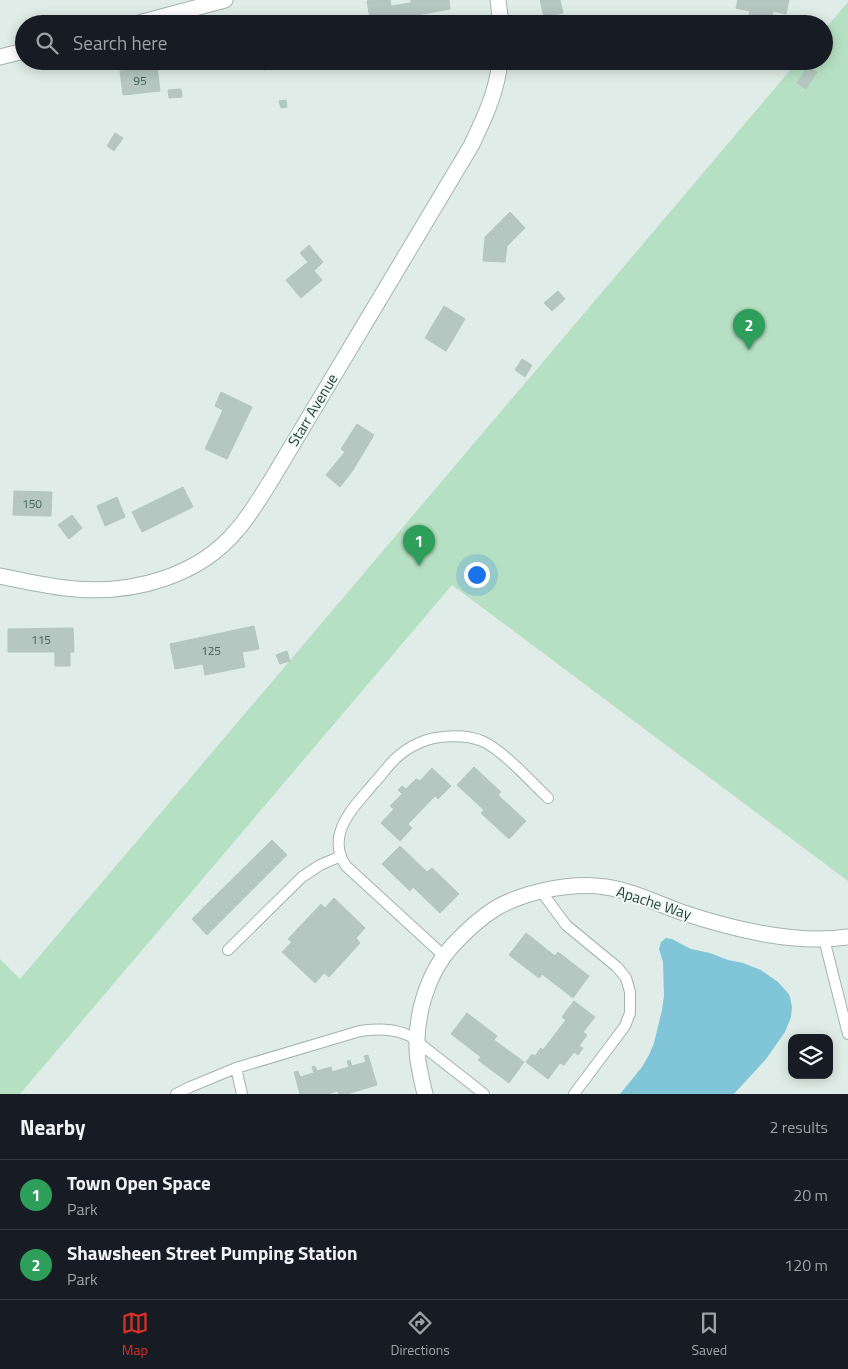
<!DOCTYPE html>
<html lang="en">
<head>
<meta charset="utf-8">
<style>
  :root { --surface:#171b24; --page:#20242c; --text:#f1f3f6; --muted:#9ea1a6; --line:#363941; --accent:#d93025 }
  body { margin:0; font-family:"Titillium Web",sans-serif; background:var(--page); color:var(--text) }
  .controls { position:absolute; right:15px; bottom:15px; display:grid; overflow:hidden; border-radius:10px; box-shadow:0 2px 12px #0003 }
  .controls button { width:45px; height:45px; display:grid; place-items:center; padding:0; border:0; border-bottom:1px solid var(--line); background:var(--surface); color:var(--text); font:25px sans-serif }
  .you { position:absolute; left:476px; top:574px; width:18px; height:18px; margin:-12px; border:4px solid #fff; border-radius:50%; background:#1a73e8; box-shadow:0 0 0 8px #1a73e833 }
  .badge { display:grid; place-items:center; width:32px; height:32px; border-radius:50%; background:var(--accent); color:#fff; font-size:16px; font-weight:700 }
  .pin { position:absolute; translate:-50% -41px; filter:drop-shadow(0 1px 2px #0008) }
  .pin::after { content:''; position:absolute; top:26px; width:18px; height:15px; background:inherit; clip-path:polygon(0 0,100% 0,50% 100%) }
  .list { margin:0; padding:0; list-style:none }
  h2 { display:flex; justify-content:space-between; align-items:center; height:65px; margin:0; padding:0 20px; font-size:21px }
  h2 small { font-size:16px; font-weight:400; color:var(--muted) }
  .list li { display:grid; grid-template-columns:32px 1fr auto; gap:15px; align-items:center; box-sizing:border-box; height:70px; padding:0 20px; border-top:1px solid var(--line) }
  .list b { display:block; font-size:19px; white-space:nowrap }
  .list p { margin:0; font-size:16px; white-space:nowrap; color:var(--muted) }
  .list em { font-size:16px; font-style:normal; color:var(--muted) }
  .icon { flex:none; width:28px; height:28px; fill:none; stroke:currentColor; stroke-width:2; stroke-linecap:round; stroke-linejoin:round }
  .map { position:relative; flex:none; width:848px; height:1094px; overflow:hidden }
  .search { position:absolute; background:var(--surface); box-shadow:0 2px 12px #0003; left:15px; right:15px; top:15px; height:55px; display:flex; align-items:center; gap:12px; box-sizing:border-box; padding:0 18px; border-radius:28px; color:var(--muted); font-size:19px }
  .sheet { height:205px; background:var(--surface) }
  nav { display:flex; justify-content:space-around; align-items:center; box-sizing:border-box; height:70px; border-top:1px solid var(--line); background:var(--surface); font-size:14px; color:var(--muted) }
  nav a { display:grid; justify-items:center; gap:2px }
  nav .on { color:var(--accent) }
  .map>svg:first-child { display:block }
  .green { fill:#b6e0c3 }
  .water { fill:#81c6d8 }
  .building { fill:#b5c7c0; stroke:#b1c7bf }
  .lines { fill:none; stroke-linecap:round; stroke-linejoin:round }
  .service-casing { stroke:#a2b4af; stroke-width:12 }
  .minor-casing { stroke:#a2b4af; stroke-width:17 }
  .tertiary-casing { stroke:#a2b4af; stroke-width:17 }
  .service { stroke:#fff; stroke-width:10 }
  .minor { stroke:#fff; stroke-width:15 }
  .tertiary { stroke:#fff; stroke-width:15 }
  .labels { text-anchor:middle; stroke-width:4; stroke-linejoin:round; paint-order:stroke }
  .number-label { font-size:12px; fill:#446059 }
  .street-label { font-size:15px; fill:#1f3e37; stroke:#f0f9f5 }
</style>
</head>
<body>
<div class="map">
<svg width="848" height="1094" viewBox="0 0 848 1094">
  <rect width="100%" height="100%" fill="#e0ece7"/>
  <path class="green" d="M848 2V881L452 585 20 1094H0V959L20 979 798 61H824V30Z"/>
  <path class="water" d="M666 938 672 939 691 949 710 953 728 960 743 963 761 970 778 982 788 993 790 997 792 1007 791 1017 785 1032 766 1059 734 1094H620L642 1067 649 1055 654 1043 662 1010 664 996 663 962 659 949 661 942Z"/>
  <path class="building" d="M374 0H390L391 6 411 3V0H449L450 9 412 16 414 24H371L367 1Z
    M540 0H560L563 13 544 17Z
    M738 0H789L786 14 773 11 771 24H747L750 11 736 8Z
    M263 61H288L289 65 264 70Z
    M730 61H744L743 68 730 66Z
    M157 67 160 91 123 95 120 71Z
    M808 67 817 72 806 89 797 83Z
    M181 89 182 97 169 98 168 90Z
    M286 100 287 107 281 108 279 101Z
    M115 133 123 138 114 151 107 146Z
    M510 212 525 228 507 246 505 262 483 261 485 237Z
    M309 245 323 262 314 271 322 280 301 298 286 280 308 262 300 253Z
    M558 291 565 299 552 311 544 303Z
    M444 306 465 319 446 351 425 338Z
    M522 359 532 365 525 377 515 370Z
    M221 392 252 407 227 459 205 449 223 410 215 406Z
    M357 424 374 435 353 470 340 487 326 475 345 452 341 449Z
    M183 487 193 507 142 532 132 512Z
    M14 491 52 492 51 516 13 515Z
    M117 497 125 517 105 526 97 506Z
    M72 515 82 528 69 539 58 525Z
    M254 626 259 649 242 652 245 667 205 675 203 664 175 669 170 644Z
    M73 628 74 652H70V666H55V652H8V629Z
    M287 651 290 661 280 664 276 655Z
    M474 767 501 792 498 795 526 821 509 839 481 813 484 810 457 785Z
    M432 768 451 786 438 799 435 796 408 824 412 828 400 841 381 823 394 809 390 806 402 794 398 790 402 786 406 789 416 779 420 781Z
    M272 840 287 855 207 935 192 919Z
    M400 846 427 872 432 868 459 894 440 913 413 887 410 891 382 864Z
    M334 898 365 928 356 938 360 943 329 977 324 973 315 983 282 952 292 942 288 939 321 904 325 908Z
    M526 933 555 956 558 952 589 976 573 998 542 974 539 978 509 955Z
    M574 1001 595 1017 583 1032 587 1035 579 1046 583 1048 578 1055 574 1052 564 1065 560 1063 548 1079 526 1062 532 1054 535 1056 541 1048 543 1050 566 1020 562 1017Z
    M467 1013 497 1036 494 1040 524 1062 509 1083 478 1060 481 1057 451 1034Z
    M368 1055 377 1085 347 1094H339L338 1091 327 1094H300L294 1072 298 1071 300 1077 314 1073 312 1067 315 1066 317 1071 331 1067 332 1072 349 1067 347 1061 350 1060 352 1066 366 1062 364 1056Z"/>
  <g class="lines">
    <defs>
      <path id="service" d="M541 891 566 925 617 967 626 978 630 992V1013L625 1026 574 1094
        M824 939 848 1034
        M228 950 302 877 320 865 341 856
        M443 955 346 866C339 856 337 845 340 833 345 814 362 798 374 783 381 776 387 767 394 760 401 753 410 747 419 743 436 735 465 734 482 741 503 750 531 782 548 798
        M236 1068 360 1031C378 1029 393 1028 410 1036L484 1094
        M176 1094 190 1087 236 1068 242 1094"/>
      <path id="minor" d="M498 0 501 24
        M0 576C25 581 50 587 75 589 134 594 199 576 237 530 251 514 261 496 272 479L471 146C484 119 497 92 500 61
        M425 1094C422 1083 420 1072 418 1061 413 1021 426 974 453 945 466 931 480 918 496 908 526 891 572 882 606 887 632 891 656 903 681 912 732 929 794 945 848 937"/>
      <path id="tertiary" d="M135 24 225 0
        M0 57 24 51"/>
    </defs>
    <use href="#service" class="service-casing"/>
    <use href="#minor" class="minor-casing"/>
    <use href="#tertiary" class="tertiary-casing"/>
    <use href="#service" class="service"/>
    <use href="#minor" class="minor"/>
    <use href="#tertiary" class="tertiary"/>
  </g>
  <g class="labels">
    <g class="number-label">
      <text x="140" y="85">95</text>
      <text x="32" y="508">150</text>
      <text x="41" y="644">115</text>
      <text x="211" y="655">125</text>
    </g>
    <g class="street-label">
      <text transform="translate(313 410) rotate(-59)" y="5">Starr Avenue</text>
      <text transform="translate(654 903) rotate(18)" y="5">Apache Way</text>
    </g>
  </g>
</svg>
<div class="controls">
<button><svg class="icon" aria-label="layers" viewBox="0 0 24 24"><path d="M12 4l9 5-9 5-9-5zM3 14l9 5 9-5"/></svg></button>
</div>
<div class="you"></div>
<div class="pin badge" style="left:419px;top:566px;background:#2e9e5b">1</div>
<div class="pin badge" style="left:749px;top:350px;background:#2e9e5b">2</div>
<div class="search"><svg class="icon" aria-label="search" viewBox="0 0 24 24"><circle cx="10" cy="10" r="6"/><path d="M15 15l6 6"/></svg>Search here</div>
</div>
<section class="sheet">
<h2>Nearby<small>2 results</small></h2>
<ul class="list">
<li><span class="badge" style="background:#2e9e5b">1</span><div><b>Town Open Space</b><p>Park</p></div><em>20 m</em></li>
<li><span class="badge" style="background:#2e9e5b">2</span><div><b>Shawsheen Street Pumping Station</b><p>Park</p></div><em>120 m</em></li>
</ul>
</section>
<nav>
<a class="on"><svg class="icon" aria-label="map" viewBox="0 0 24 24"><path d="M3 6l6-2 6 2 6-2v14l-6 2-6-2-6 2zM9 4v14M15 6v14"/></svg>Map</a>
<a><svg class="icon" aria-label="directions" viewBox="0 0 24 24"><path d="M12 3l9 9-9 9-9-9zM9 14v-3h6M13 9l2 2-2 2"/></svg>Directions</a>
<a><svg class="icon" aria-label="saved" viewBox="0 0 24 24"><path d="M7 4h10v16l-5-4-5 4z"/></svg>Saved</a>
</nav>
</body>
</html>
